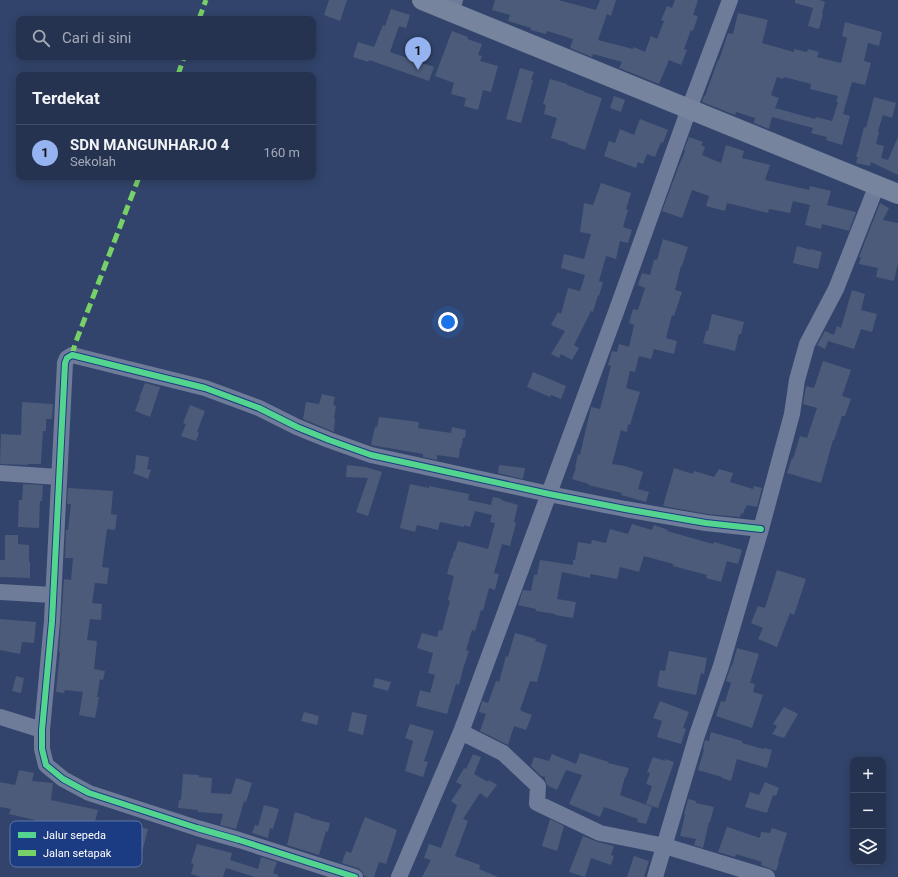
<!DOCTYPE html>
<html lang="id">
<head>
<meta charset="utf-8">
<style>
  :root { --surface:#263350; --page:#323f5a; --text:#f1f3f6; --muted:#a4aab7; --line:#424e67; --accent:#95b2f1 }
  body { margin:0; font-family:Roboto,sans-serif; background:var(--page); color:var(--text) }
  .controls { position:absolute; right:12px; bottom:12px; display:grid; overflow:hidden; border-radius:8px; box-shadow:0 2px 10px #0003 }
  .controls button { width:36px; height:36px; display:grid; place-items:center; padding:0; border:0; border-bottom:1px solid var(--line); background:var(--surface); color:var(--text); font:20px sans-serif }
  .you { position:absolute; left:448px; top:322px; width:14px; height:14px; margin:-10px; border:3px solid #fff; border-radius:50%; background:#1a73e8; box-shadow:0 0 0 6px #1a73e833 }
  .badge { display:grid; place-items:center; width:26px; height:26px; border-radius:50%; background:var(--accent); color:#111; font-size:13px; font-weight:700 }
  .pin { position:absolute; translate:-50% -33px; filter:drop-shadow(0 1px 2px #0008) }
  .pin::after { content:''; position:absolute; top:21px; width:14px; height:12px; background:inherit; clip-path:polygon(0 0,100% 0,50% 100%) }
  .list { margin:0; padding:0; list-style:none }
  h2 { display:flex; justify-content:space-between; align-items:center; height:52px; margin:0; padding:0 16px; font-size:17px }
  h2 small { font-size:13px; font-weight:400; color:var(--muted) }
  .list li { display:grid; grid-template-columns:26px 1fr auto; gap:12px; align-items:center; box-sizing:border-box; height:56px; padding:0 16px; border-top:1px solid var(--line) }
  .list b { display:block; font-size:15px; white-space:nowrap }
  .list p { margin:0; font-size:13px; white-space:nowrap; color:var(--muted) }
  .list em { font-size:13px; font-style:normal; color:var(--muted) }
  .icon { flex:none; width:22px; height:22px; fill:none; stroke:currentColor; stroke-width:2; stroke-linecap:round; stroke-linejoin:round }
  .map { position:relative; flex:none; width:898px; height:877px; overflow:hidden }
  .search { position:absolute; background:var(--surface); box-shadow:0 2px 10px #0003; left:16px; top:16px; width:300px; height:44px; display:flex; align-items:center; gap:10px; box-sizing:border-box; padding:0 14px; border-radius:8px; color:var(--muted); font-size:15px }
  .panel { position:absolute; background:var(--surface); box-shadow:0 2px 10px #0003; left:16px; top:72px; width:300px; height:108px; border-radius:8px }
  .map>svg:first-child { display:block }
  .building { fill:#4c5b7a; fill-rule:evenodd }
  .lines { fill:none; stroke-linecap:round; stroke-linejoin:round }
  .minor { stroke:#6e7b99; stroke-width:16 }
  .major { stroke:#76849e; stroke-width:20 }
  .quiet { stroke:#78d068; stroke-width:5; stroke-dasharray:10 5; stroke-linecap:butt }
  .cycleway-casing { stroke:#1b3b82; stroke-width:8 }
  .cycleway { stroke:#53d58f; stroke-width:6 }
  .key { fill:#1b3b82; stroke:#5f76a8; stroke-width:1 }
  .key-label { font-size:11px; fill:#fff }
</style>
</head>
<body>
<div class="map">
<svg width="898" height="877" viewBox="0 0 898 877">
  <rect width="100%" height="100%" fill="#32446b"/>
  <path class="building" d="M329 0H347L340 21 324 15Z
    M495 0H558L596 10 600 0H616L611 16 607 14 598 40 633 49 634 47 645 52 651 36 657 39 664 21 661 20 667 6 672 8 675 0H698L693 15 698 16 693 31 691 30 684 49 687 50 681 65 669 60 659 84 619 68 622 62 593 54 592 57 570 48 573 39 547 31 546 34 531 30V28L508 21 510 15 492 10Z
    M795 0H819L825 2 822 14H823L819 29 808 26 813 8 795 3Z
    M391 9 410 15 406 28 399 26 390 52 434 67 429 81 369 60 368 62 353 57 358 42 374 47 383 25 385 26Z
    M738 13 768 20 762 43 794 52V49L807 52 808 49 819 52 817 57 841 63 847 38 842 36 845 22 882 32 879 46 868 43 864 61 871 63 865 85 852 82 843 114 850 116 842 145 826 140 827 137 811 133 813 128 772 117 769 129 754 123 755 118 736 112 735 115 702 102 704 96H705L718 60H719L728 33 733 34ZM777 77 783 79 784 77 811 84 810 89 838 96 836 102H838L832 121 816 117 815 119 775 108 779 98 771 95Z
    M452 31 468 37 467 39 482 44 478 55 482 56 480 61 498 66 491 92 483 90 478 110 464 106 466 98 451 94 454 83 435 76Z
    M520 68 534 72 531 80H533L521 123 506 119Z
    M550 79 567 84V85L584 91V92L602 98 585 150 567 144 568 143 551 138 557 118 544 114 546 105 543 104Z
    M614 96 625 100 621 112 610 108Z
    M874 97 896 103 892 118 883 115 878 131 879 132 876 144 884 146 881 158 888 160 898 137V175L871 162 870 166 856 163 858 157H856L859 147 864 127 866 128Z
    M640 119 668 130 663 143 661 142 655 157 647 154 643 164 638 162 636 168 604 156 609 141 615 143 620 129 634 135Z
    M689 137 703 142 701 145 705 147 702 155 721 163 726 145 744 151 742 158 770 165 765 180 809 190 810 186 831 191 827 205 856 212 849 231 822 224 821 229 805 225 810 205 793 201 790 213 769 209 768 213 727 203 725 211 706 206 709 196 692 190 682 218 662 211 678 168 685 151 684 150Z
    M601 183 631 193 626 209 628 210 623 227 632 230 628 243 620 241 616 259 606 256 599 281 603 282 599 296 598 295 593 312 591 311 574 345 579 348 572 360 561 354 559 358 551 354 565 331 551 325 558 312 561 314 568 288 580 291 585 275 561 268 564 254 584 259 591 234 580 232 584 203 593 205Z
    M880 203 889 208 883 220 898 223V263L894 281 876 277 878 268 859 264 861 257H859Z
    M663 239 688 247 682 266H681L675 290 682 292 674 316 672 315 666 338 677 341 674 354 654 349 651 359 639 356 635 372 630 371 626 388 640 392 630 425 628 424 627 432 621 430 612 464 625 466 643 472 638 489 649 492 646 502 621 495 622 493 588 485 589 484 572 479 576 468H575L578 454 580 455 591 407 600 409 611 366 608 365 612 351 617 352 619 344 629 347 634 325 629 323 633 309 638 310 645 288 638 285 642 273 650 275 654 260H657Z
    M797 246 811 250V249L822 252 818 269 793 263Z
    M852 290 865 294 861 310 877 314 872 332 861 329 854 349 828 341 825 349 817 345 825 331 834 335 837 326 841 328Z
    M712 314 744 322 741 334H739L735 351 703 343 706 331H708Z
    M823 361 851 370 842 396 851 399 845 416H842L834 440H833L821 483 787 473 792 458 793 459 800 436 807 438 817 408 803 404 806 386 814 388Z
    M533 372 566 386 561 399 551 395 550 397 527 387Z
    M145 383 160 387 150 417 135 411 140 398H139Z
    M322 394 335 397 333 405 336 406 334 418 335 419 334 432 303 419 306 402 319 404Z
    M22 402 53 404 52 419H46V431H43L41 464H28V465L0 464 1 434 21 435Z
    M190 405 205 411 197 432 199 433 196 441 181 436 186 424 183 423Z
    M379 417 419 422 418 428 451 433 452 427 466 430 465 438H463L461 448H460L459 458 437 455V460L423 457V454L371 445 375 427H377Z
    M136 455 149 457 147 469 151 470 148 479 133 473 135 468Z
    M347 465 365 467 382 472 368 516 356 512 368 478 346 477Z
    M499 465 525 468 523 479 498 473Z
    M674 468 693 474 694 471 714 477 719 469 733 473 730 482 753 489 754 486 762 488 757 507 747 505 746 508H745L743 514 741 513 740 517 707 514 663 506Z
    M23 484 43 485 42 501H40L39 528 18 527 19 500H22Z
    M410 484 429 488V486L469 494 468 500 491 505 493 497 502 499 501 500 518 505 514 522 516 523 510 546 502 544 494 573 499 574 495 590 489 588 483 611 481 610 475 631 472 630 466 650 469 651 463 669 459 685 456 684 447 714 416 706 420 690 430 693 435 675 428 673 433 653 417 648 422 633 437 637 439 630 442 631 450 601 448 600 454 576 447 574 451 559H452L454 551H455L458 541 488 549 495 523 490 522 492 515 475 511 470 527 464 525V527L440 522 438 530 417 525 415 532 400 528Z
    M68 488 113 491 111 514 117 515 115 530 107 529 102 567 109 568 107 584 95 583 92 603 102 604 101 620 90 619 87 640 97 641 94 669 105 671 103 680 100 679 97 697H99L95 718 79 715 83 692 65 690 64 693 56 692 60 652H59L64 579 71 580 73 558H65L66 530H68L71 504H67Z
    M632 524 652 530 654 525 668 530 667 531 713 544 714 542 742 550 738 564 727 561 721 582 706 578 707 575 673 566V564L644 556 639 572 620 567 617 579 590 574V578L562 572 557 599 576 602 573 618 555 615V614L536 611V609L518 605 523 590 531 591 534 575H537L540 560 573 565V560H575L578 542 591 544 592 540 606 543 610 529 628 534Z
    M5 535H18V544L29 545V562H30V578L0 577V560H5Z
    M777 570 806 579 794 615 790 613 777 647 758 639 763 628 751 623 758 606 765 608Z
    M0 619 36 622 34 643 22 642 20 654 0 650Z
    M515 633 536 639 535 641 547 645 537 682 530 681 520 710H522L521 711 532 715 526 730 514 726 508 745 480 731 486 714 479 712 482 701 488 703 496 681 499 682 506 656 508 657Z
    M737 648 759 654 750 683 755 684 753 692 763 695 752 728 716 716 721 701 725 702 731 683 726 681 731 666H732Z
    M669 651 707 658 704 674 701 673 696 695 658 687 659 686H657L660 670 665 671Z
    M16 676 24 678 21 693 12 691Z
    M375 678 391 682 388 691 373 687Z
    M660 701 689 712 683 728 686 729 681 744 657 737 662 721 653 718Z
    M784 707 798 714 784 738 772 734 777 726 773 724Z
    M304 712 319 716 317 725 301 721Z
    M352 712 367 715 363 735 348 731Z
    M410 724 434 731 424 761 428 762 423 777 405 771 413 741 405 738Z
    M711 732 742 741V743L763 749 764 748 772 750 767 768 737 759 731 781 722 778V777L698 770 704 750 703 749 705 740 709 741Z
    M580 753 609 762 608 763 629 768 626 777H625L620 795 652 807 646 824 637 822 638 819 604 807 600 817 569 804 582 775 566 770 557 790 547 785 545 779V777L541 776 531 766 534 757 549 761 552 754 576 764Z
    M473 754 481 757 474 774 488 782 489 780 497 785 487 798 480 793 463 819 468 821 455 856 480 865 479 869 498 877H422L431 860 424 858 429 844 441 848 457 805 451 801 462 785 456 782 464 768 466 769Z
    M653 757 665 761V759L674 762 658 808 646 804 652 786 646 784 650 773 647 772Z
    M19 770 34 773 32 781 53 783 51 800 98 810 93 829H92L86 853H88L86 862 70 858 72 852 51 847 54 835H53L54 829 34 825 35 820 9 814 11 809 0 807V782L15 785Z
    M183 774 199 775V777L212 778 211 793 231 794 236 778 252 783 246 802 244 801 241 812 236 829 220 825 223 814 198 812V810L178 808 179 800H181Z
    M765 782 779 788 776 796 773 795 767 813 745 807 750 792 759 795Z
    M688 799 696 801V803L714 807 710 822H709L703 848 694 845 696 839 680 836 685 815 684 814Z
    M264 805 279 809 273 829 270 828 268 838 252 833 255 825 258 826Z
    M295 812 311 817 310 818 330 823 328 832 326 831 319 855 287 845Z
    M365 817 397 830 386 864 379 862 374 877H368L364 876 362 871 358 868 342 863 346 851 351 853Z
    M550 819 564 826 557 851 542 846Z
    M132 825 148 829 141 856 142 857 140 865 125 862 129 845H127Z
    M727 827 760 838 761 832 770 833 772 828 787 833 778 862H779L776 871 761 865 762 862 736 854 735 857 718 852Z
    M583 836 598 842 614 846 611 855 614 856 611 865 591 858 585 877 569 872Z
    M197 844 232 853 230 860 258 869 261 857 277 862 273 873 278 875V877H255L226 868 223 877H201L191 874 194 864 191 863Z
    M634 856 649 861 644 877H627Z"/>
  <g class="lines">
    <path class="minor" d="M451 12 455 0
      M0 473 58 477
      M0 592 52 595
      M0 717 42 730
      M461 732 503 753 538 786 537 803 600 833 665 846 767 877
      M355 877 239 840 197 828 89 793 63 779 46 765 42 749V730L52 621 65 363 67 358 72 355 205 388 259 408 297 427 329 440 371 455 549 494 625 509 706 523 761 529
      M399 877 461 732 616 312 689 109 730 0
      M655 877 697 735 721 666 761 529 792 414 797 380 807 344 836 289 877 185"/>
    <path class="major" d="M422 0 689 109 898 194"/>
    <path class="quiet" d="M199 19 206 0
      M178 75 184 57
      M72 355 75 344 139 177"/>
    <defs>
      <path id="cycleway" d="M355 877 239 840 197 828 89 793 63 779 46 765 42 749V730L52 621 65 363 67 358 72 355 205 388 259 408 297 427 329 440 371 455 549 494 625 509 706 523 761 529"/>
    </defs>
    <use href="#cycleway" class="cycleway-casing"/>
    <use href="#cycleway" class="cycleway"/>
  </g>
  <rect x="10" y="821" width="132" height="46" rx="6" class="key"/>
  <rect x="18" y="832" width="18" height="6" fill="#53d58f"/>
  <rect x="18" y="850" width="18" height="6" fill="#78d068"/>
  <g class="key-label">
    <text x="43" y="839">Jalur sepeda</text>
    <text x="43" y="857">Jalan setapak</text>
  </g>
</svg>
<div class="controls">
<button>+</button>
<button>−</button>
<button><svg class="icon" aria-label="layers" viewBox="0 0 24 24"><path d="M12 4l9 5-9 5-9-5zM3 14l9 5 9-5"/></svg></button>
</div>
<div class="you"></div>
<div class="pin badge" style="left:418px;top:70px">1</div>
<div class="search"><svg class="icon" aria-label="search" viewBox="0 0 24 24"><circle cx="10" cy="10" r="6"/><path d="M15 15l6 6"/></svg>Cari di sini</div>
<section class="panel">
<h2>Terdekat<small></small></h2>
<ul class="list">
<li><span class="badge">1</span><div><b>SDN MANGUNHARJO 4</b><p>Sekolah</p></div><em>160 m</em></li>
</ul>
</section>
</div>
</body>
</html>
